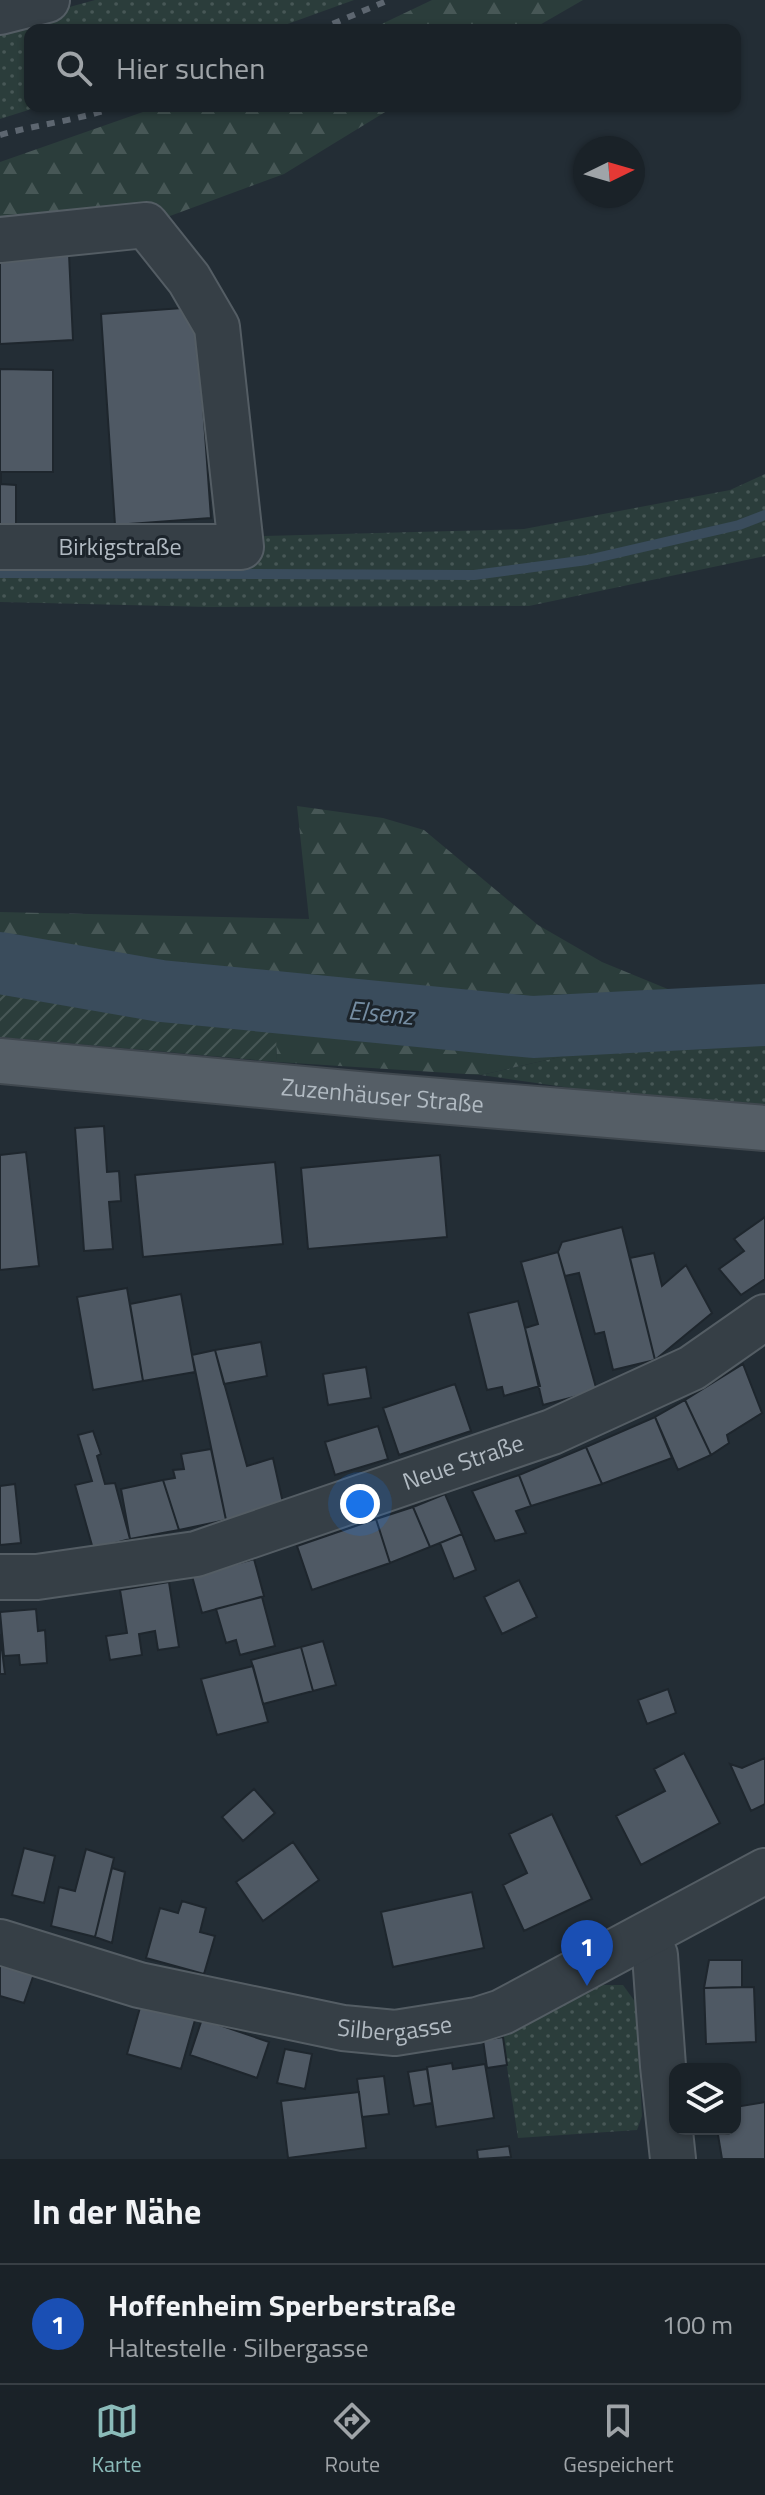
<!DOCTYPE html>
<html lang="de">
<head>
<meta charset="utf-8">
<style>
  :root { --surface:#1a2228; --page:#272f34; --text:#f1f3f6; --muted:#9fa4a8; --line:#383f45; --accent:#8bbbb9 }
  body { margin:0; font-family:"Titillium Web",sans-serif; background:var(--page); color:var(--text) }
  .controls { position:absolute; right:24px; bottom:24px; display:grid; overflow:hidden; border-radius:16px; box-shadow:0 2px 6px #0004 }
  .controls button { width:72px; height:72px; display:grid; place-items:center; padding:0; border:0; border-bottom:2px solid var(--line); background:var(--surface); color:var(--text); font:40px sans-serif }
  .compass { position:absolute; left:573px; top:136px; width:72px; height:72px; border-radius:50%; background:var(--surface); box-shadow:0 2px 6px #0004; rotate:85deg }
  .you { position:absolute; left:360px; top:1504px; width:28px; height:28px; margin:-20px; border:6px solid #fff; border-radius:50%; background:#1a73e8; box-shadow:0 0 0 12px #1a73e833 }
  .badge { display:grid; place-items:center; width:52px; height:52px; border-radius:50%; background:var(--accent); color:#fff; font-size:26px; font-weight:700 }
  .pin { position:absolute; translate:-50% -66px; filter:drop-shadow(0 2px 4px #0008) }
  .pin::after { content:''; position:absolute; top:42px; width:28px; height:24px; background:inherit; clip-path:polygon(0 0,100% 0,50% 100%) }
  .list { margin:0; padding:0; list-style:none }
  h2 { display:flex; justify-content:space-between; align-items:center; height:104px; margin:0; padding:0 32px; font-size:34px }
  h2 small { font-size:26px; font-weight:400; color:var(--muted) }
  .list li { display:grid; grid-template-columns:52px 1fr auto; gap:24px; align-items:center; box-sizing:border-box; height:120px; padding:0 32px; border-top:2px solid var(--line) }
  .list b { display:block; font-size:30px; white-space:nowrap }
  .list p { margin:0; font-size:26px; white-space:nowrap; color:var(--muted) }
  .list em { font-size:26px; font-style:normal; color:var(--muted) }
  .icon { flex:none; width:44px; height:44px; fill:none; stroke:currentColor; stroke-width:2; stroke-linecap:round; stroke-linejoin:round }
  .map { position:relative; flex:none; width:765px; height:2159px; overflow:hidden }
  .search { position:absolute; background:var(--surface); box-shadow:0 2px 6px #0004; left:24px; right:24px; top:24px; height:88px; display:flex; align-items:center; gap:20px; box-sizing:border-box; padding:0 28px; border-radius:16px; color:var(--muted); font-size:30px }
  .sheet { height:224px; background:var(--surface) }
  nav { display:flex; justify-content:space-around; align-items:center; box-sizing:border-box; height:112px; border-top:2px solid var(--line); background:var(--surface); font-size:22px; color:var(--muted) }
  nav a { display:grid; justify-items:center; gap:4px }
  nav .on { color:var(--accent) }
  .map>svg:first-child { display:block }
  .grass { fill:url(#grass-dots) }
  .forest { fill:url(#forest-firs) }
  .garden { fill:url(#garden-furrows) }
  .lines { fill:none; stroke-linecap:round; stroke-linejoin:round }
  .stream { stroke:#3a4c5c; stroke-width:10 }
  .river { stroke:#3a4c5c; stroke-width:62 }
  .building { fill:#4f5964; stroke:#1e262d; stroke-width:2 }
  .minor-casing { stroke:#545d64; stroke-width:48 }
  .major-casing { stroke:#40484f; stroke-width:48 }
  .minor { stroke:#363f46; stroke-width:44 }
  .major { stroke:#555e66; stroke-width:44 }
  .rail { stroke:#5d6670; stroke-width:6; stroke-dasharray:8 8; stroke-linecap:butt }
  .labels { text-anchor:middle; stroke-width:6; stroke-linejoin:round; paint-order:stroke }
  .street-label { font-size:24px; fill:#b1bac2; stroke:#1c242b }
  .water-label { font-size:26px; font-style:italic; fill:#758da2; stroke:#1c242b }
</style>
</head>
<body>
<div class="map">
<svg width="765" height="2159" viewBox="0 0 765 2159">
  <defs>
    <pattern id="grass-dots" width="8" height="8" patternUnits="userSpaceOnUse" patternTransform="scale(2)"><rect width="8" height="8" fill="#2b3d3b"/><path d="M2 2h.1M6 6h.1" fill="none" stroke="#475756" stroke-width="1.8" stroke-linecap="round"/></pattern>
    <pattern id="forest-firs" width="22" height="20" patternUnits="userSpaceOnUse" patternTransform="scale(2)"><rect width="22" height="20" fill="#2b3d3b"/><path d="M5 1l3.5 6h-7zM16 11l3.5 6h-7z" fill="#475756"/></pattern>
    <pattern id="garden-furrows" width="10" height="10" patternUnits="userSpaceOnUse" patternTransform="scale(2)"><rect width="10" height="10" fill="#2b3d3b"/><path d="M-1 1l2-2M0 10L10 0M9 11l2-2" fill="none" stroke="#475756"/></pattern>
  </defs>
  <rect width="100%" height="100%" fill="#232d35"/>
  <path class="grass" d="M95 0H354L271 30H30V106H41L0 119V26Z
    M765 474V556L529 606 209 607 0 602V536L230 537 524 529 730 490Z
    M765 1037V1105L655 1100 481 1075 644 1038Z
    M596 1985H623L636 2003 642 2116 637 2130 518 2138 501 2028Z"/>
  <path class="forest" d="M432 0H583L531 30H369Z
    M160 106H395L284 174 151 223 0 235V162Z
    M297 806 383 818 424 830 538 925 602 962 714 1008 765 1005V1037L644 1038 481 1075 277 1062 274 1008 0 969V912L309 919Z"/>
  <path class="garden" d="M0 969 275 1008 277 1062 0 1037Z"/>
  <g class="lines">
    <path class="stream" d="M0 573 474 575 587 560 739 525 765 515"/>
    <path class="river" d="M0 963 161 991 533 1027 765 1015"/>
  </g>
  <path class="building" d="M69 254 73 340 0 344V257Z
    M196 307 211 518 115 525 101 314Z
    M0 369 53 370V472H1V484L16 485V538H0Z
    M104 1126 107 1172 119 1171 121 1201 109 1202 113 1249 84 1251 75 1128Z
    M26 1152 39 1266 0 1270V1155Z
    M440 1155 447 1237 308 1249 301 1168Z
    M275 1162 283 1244 143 1257 135 1175Z
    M765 1217V1279L741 1295 719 1269 744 1251 734 1239Z
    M622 1227 655 1360 613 1370 604 1332 595 1334 579 1273 565 1276 558 1252 562 1242Z
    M558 1252 597 1391 543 1405 525 1328 538 1324 521 1262Z
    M654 1253 662 1286 686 1265 712 1313 655 1360 630 1258Z
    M127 1288 143 1381 93 1390 77 1297Z
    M181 1294 195 1372 143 1381 130 1304Z
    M518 1301 540 1386 504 1396 502 1387 487 1390 468 1313Z
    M261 1342 267 1376 224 1384 215 1350Z
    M215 1350 247 1466 273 1458 283 1503 226 1520 192 1355Z
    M743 1364 762 1413 727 1435 729 1443 711 1455 685 1400Z
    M366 1367 371 1398 328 1405 323 1374Z
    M455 1384 471 1431 399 1455 383 1408Z
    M685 1400 711 1455 678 1470 655 1417Z
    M655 1417 672 1458 602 1484 586 1447Z
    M378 1426 388 1459 335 1475 325 1442Z
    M93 1431 101 1454 97 1456 105 1484 115 1483 130 1539 93 1549 75 1485 92 1481 78 1435Z
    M586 1447 602 1484 531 1506 519 1475Z
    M211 1449 226 1520 179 1530 163 1480 175 1478 173 1470 184 1469 181 1454Z
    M519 1475 531 1506 516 1511 526 1533 495 1541 472 1491Z
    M163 1480 179 1530 130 1539 121 1489Z
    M15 1484 21 1543 0 1545V1486Z
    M445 1494 462 1534 430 1547 413 1507Z
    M413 1507 430 1547 390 1563 376 1519Z
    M376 1519 390 1563 312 1590 297 1546Z
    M462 1534 476 1570 454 1579 440 1543Z
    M254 1559 264 1596 202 1613 192 1576Z
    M519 1580 537 1617 502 1634 484 1597Z
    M169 1582 179 1647 158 1650 155 1631 139 1634 142 1655 110 1660 106 1636 127 1633 120 1590Z
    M262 1597 275 1646 240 1655 236 1640 226 1643 216 1609Z
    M36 1609 38 1631 45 1630 47 1663 20 1665 19 1655 4 1656 0 1612Z
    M0 1634 5 1674H0Z
    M323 1641 336 1685 313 1691 301 1647Z
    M301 1647 313 1691 263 1704 251 1660Z
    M253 1666 268 1722 217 1735 201 1679Z
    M668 1689 676 1713 647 1724 638 1700Z
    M684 1753 720 1823 641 1865 616 1816 665 1791 654 1769Z
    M765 1758V1804L751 1811 730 1764 742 1768Z
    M254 1789 275 1813 243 1841 222 1817Z
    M552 1814 592 1899 524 1931 503 1885 527 1873 509 1834Z
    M293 1842 319 1880 263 1921 236 1882Z
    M24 1848 55 1856 44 1903 12 1895Z
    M86 1849 114 1858 95 1937 51 1926 59 1887 75 1891Z
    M112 1868 125 1872 112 1943 95 1937Z
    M472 1892 484 1948 393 1967 381 1912Z
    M182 1901 206 1908 200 1932 215 1936 204 1974 146 1958 160 1908 178 1913Z
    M709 1960H742V1987L704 1988Z
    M0 1961 35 1971 24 2003 0 1996Z
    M754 1987 756 2042 706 2044 704 1988Z
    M141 2004 195 2020 181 2069 127 2054Z
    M202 2019 269 2042 257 2078 190 2055Z
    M503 2037 507 2065 487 2068 483 2040Z
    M285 2049 312 2054 305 2089 277 2083Z
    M452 2063 453 2069 485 2064 494 2118 436 2127 427 2067Z
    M427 2069 432 2103 414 2106 408 2072Z
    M384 2076 389 2114 362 2117 357 2079Z
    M359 2092 366 2148 288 2158 281 2101Z
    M765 2102V2159H722L717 2129H735V2107Z
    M509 2146 511 2157 478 2159 477 2150Z"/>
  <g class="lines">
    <defs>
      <g id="minor">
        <path d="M0 12 47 0"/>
        <path d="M0 240 146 225 189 279 217 327 241 547H0"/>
        <path id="s1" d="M0 1577H37L196 1554 552 1432 692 1368 765 1317"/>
        <path d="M646 1936 655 1955 663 2066 673 2159"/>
        <path id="s2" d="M0 1942 139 1985 343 2028 395 2033 477 2020 502 2012 765 1871"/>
      </g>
      <g id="major">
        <path id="s3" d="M0 1061 379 1096 765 1128"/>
      </g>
    </defs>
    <use href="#minor" class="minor-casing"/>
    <use href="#major" class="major-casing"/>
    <use href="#minor" class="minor"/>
    <use href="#major" class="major"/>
    <path class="rail" d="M318 30 389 0
      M0 135C39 124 81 120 118 106"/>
  </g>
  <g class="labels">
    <g class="street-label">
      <text x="120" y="555">Birkigstraße</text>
      <text dy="8" stroke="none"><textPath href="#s3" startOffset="384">Zuzenhäuser Straße</textPath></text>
      <text dy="8" stroke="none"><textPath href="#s1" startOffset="480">Neue Straße</textPath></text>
      <text dy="8" stroke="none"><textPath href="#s2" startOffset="406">Silbergasse</textPath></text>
    </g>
    <g class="water-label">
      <text transform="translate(381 1013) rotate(5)" y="9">Elsenz</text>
    </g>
  </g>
</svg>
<div class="controls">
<button><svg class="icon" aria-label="layers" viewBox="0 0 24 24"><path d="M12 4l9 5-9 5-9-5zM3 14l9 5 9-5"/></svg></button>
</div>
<svg class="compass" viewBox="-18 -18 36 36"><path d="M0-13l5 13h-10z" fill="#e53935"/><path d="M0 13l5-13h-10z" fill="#9fa4a8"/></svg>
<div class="you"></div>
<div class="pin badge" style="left:587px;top:1986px;background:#1a4fb4">1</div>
<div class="search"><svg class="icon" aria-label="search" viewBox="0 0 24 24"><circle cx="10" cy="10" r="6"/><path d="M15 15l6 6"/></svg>Hier suchen</div>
</div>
<section class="sheet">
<h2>In der Nähe<small></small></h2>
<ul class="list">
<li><span class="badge" style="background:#1a4fb4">1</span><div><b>Hoffenheim Sperberstraße</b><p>Haltestelle · Silbergasse</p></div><em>100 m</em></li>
</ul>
</section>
<nav>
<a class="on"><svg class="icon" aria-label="map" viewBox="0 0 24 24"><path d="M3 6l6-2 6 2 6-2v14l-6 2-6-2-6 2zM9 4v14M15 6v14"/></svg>Karte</a>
<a><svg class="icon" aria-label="directions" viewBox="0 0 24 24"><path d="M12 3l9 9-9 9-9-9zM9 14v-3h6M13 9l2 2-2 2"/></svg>Route</a>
<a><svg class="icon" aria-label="saved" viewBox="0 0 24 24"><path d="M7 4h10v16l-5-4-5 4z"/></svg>Gespeichert</a>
</nav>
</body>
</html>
